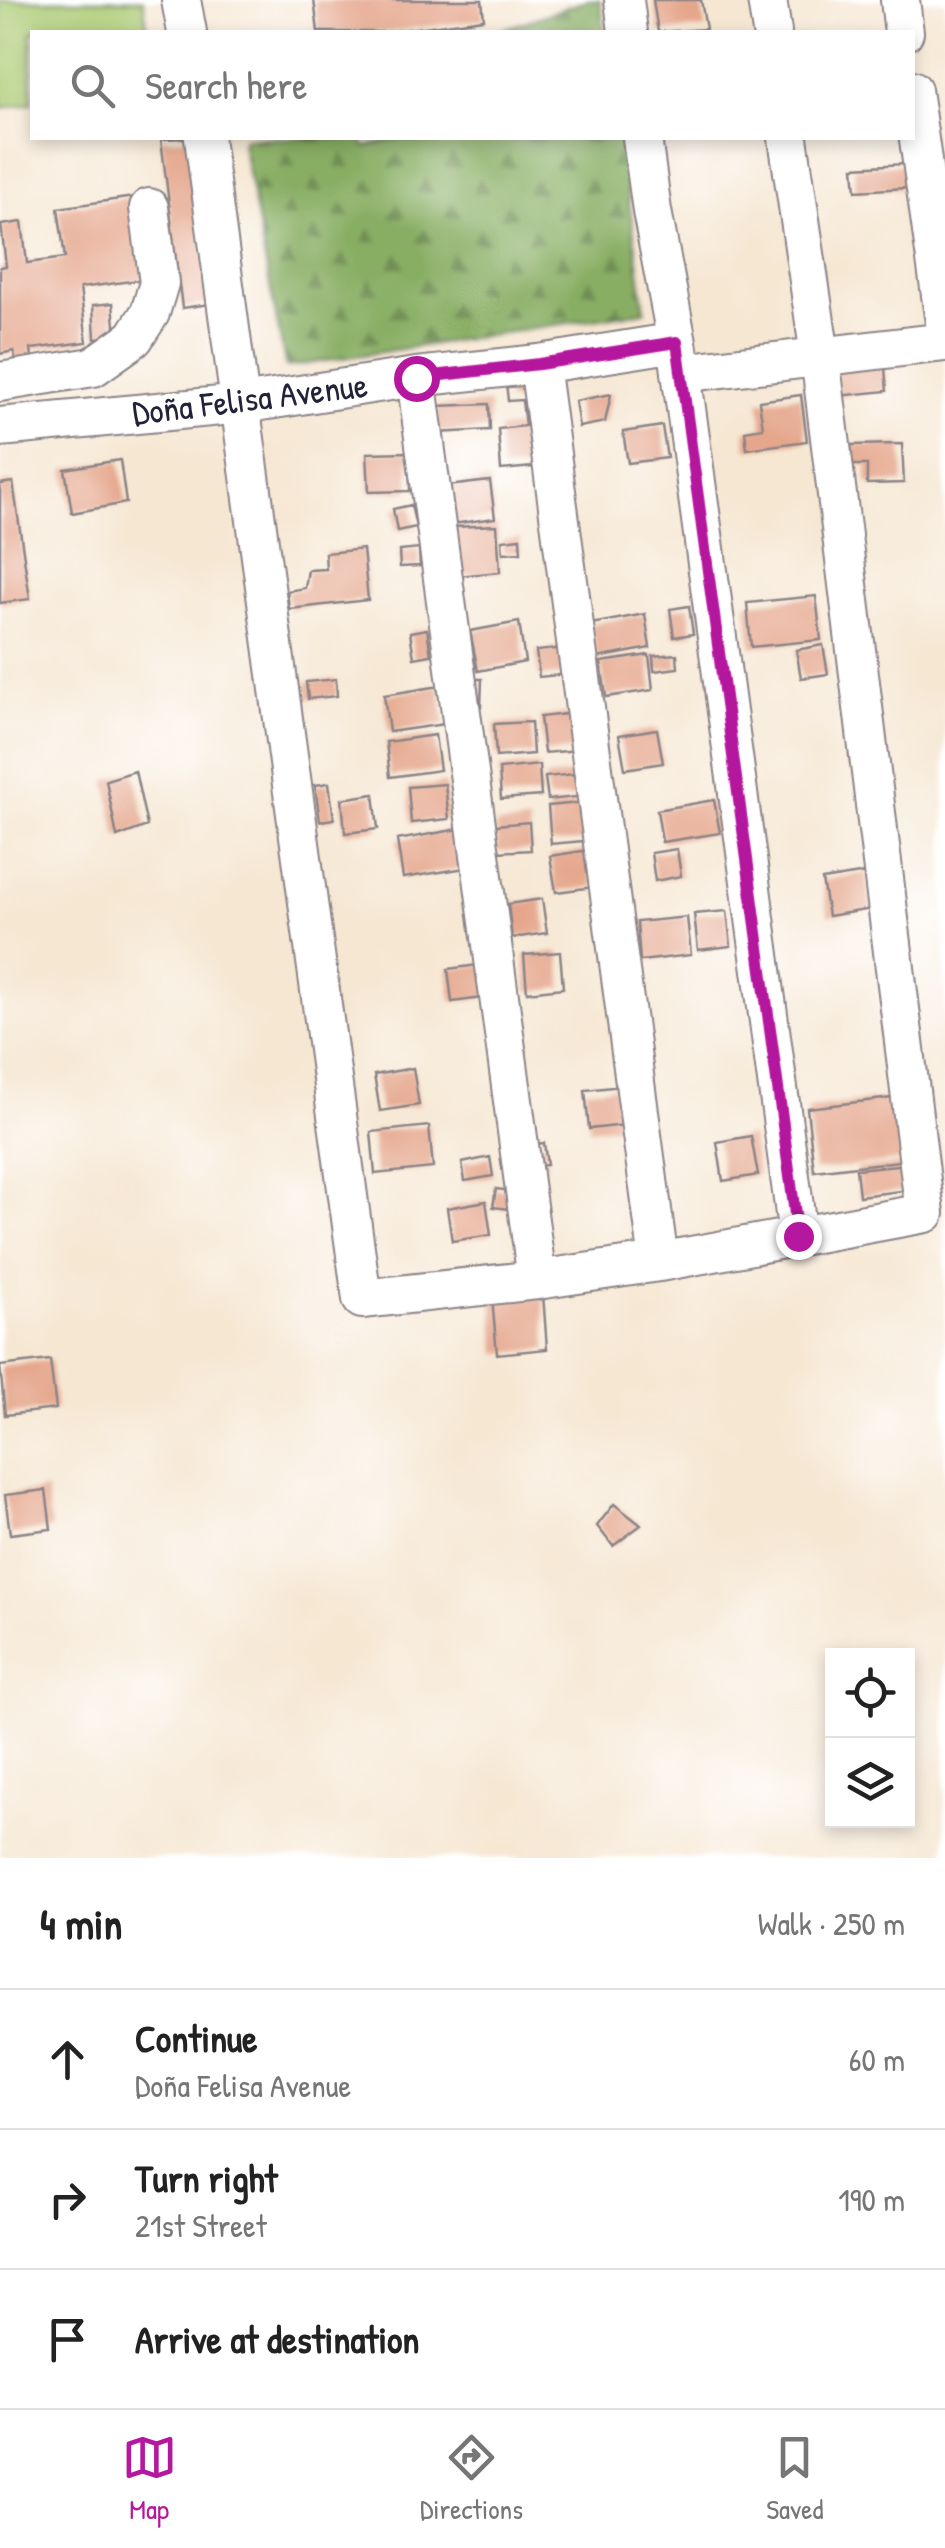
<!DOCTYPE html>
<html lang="en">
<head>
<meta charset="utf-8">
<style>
  :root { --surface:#fff; --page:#f2f2f2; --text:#222; --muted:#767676; --line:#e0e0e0; --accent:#b5179e }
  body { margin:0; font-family:"Patrick Hand",sans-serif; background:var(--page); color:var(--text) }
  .controls { position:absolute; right:30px; bottom:30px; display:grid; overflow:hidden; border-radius:0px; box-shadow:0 5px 15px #0003 }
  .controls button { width:90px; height:90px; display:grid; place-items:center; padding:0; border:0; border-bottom:2px solid var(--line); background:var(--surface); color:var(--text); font:50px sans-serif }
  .stop { position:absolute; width:30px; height:30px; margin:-22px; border:8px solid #b5179e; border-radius:50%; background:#fff }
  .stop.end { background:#b5179e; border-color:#fff; box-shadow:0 2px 10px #0008 }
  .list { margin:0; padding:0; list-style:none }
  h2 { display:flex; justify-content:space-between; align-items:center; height:130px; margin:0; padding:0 40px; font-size:42px }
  h2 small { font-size:32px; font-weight:400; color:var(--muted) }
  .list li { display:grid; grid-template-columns:65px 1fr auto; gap:30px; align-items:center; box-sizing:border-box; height:140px; padding:0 40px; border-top:2px solid var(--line) }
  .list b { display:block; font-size:38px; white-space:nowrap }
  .list p { margin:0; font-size:32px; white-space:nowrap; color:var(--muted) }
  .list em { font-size:32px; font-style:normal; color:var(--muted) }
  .icon { flex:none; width:55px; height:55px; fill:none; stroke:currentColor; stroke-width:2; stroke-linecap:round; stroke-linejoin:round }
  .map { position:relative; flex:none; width:945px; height:1858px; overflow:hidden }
  .search { position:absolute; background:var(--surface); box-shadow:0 5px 15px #0003; left:30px; right:30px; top:30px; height:110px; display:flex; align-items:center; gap:25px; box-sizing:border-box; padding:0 35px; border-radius:0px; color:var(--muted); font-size:38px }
  .sheet { height:550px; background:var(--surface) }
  nav { display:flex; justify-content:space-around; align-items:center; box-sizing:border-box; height:140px; border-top:2px solid var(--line); background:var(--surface); font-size:28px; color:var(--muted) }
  nav a { display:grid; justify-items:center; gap:5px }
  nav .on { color:var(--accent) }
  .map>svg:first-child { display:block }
  .forest { fill:url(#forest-firs); stroke:#556850; stroke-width:2.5 }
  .garden { fill:#abca72; stroke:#667656; stroke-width:2.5 }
  .building { fill:#e5a68b }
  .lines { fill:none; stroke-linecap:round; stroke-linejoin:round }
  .minor-casing { stroke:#8c8487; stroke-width:42 }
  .minor { stroke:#fff; stroke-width:38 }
  .route { stroke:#b5179e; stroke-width:12 }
  .labels { text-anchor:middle; stroke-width:10; stroke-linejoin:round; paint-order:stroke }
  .street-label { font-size:35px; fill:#22223b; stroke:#fff }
</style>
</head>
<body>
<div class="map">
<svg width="945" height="1858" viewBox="0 0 945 1858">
  <defs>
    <pattern id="forest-firs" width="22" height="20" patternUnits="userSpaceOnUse" patternTransform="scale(2.5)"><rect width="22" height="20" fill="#88ae64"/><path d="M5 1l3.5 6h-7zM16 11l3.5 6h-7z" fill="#6f8d54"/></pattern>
  </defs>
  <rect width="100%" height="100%" fill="#fff"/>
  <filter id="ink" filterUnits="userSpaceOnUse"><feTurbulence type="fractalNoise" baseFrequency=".01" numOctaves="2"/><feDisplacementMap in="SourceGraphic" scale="20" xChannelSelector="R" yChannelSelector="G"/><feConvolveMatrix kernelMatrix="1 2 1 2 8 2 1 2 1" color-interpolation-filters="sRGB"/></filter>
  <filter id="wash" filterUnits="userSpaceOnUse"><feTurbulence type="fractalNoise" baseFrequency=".0048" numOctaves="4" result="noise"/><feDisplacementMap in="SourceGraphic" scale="40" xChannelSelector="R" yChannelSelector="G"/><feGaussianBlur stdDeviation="2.25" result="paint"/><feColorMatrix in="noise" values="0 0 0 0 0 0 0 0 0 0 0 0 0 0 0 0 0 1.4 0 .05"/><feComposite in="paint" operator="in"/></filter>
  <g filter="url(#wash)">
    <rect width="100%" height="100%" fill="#f6e7d3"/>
    <path class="forest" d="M588 0H600L605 32H496Z
      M245 138H361L365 147 401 138H620L645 311 286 367 242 143Z"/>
    <path class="garden" d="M0 0H143L148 32H32V103L0 108Z"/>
    <g id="blocks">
      <path class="building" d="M314 0H482L484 19 386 32H318Z
        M653 0H701L706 29 658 32Z
        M472 25 473 32H449V31Z
        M189 138 210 304 182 308 161 139Z
        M904 164 906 188 856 191 854 167Z
        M134 197 146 279 80 288 87 342 31 349 33 368 17 371 14 351 0 354V267L6 266 1 225 22 222 27 263 65 258 58 208Z
        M113 303 116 337 95 338 93 305Z
        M884 356 887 391 838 396 835 361Z
        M536 380 544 466 501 470 498 429 525 426 522 400 508 401 506 383Z
        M611 394 605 422 579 427 575 401Z
        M801 395 807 441 747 449 745 431 763 428 759 401Z
        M489 404 490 430 437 433V406Z
        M662 426 667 458 628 463 623 432Z
        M902 444 904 483 867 484V465H852L851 445Z
        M409 452 410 491 369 492 367 453Z
        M120 460 126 503 72 513 65 469Z
        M490 481 495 518 452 524 447 486Z
        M13 482 30 599 0 603V484Z
        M411 505 416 527 397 531 393 509Z
        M497 525 500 572 457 576 454 527Z
        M520 538 521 552 503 553 502 540Z
        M363 549 368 600 289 609 287 591 305 588 308 570 326 569 325 553Z
        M419 549 420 566 400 567 399 551Z
        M816 596 821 640 751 647 747 603Z
        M689 606 693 634 674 637 670 609Z
        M645 614 650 648 597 658 591 624Z
        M519 622 525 662 478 671 470 631Z
        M427 629 431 655 414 658 410 632Z
        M823 645 828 674 801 678 796 650Z
        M566 648 569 674 539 677 536 651Z
        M677 654 678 668 654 671 653 656Z
        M649 655 653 690 606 697 601 662Z
        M336 679 337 696 308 699 306 682Z
        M472 679H482L481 707 472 708Z
        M440 686 445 724 389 732 384 695Z
        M575 713 579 750 544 753 540 717Z
        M531 722 533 754 496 757 494 724Z
        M657 729 663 763 625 769 619 735Z
        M435 735 440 770 390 777 386 742Z
        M539 765 541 796 501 799 499 769Z
        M135 771 147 826 117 837 106 780Z
        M584 773 586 796 548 800 545 777Z
        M329 783 334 819 320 821 315 785Z
        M445 784 449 819 411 823 408 787Z
        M374 794 378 829 345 833 342 799Z
        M714 800 720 833 662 842 657 810Z
        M590 802 594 840 551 844 548 806Z
        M529 822 531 850 498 852 496 825Z
        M465 828 472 867 403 878 397 840Z
        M677 849 681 876 655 881 651 853Z
        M589 850 594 887 556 892 550 856Z
        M866 873 872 909 828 916 822 880Z
        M542 899 547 933 512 938 508 904Z
        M727 911 731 946 698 950 694 914Z
        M687 917 691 955 640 961 637 922Z
        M560 952 563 988 527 992 524 955Z
        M486 964 490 997 452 1002 448 969Z
        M413 1068 419 1105 380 1111 374 1075Z
        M622 1086 626 1125 589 1129 585 1090Z
        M901 1097 908 1160 814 1171 807 1108Z
        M429 1126 433 1168 375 1174 371 1132Z
        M751 1136 758 1175 723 1181 717 1142Z
        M544 1143 547 1165 531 1167 529 1145Z
        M490 1157 493 1176 465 1181 462 1163Z
        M907 1164 910 1190 859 1196 856 1169Z
        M496 1189 512 1191 510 1209 493 1207Z
        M486 1201 491 1235 452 1241 447 1208Z
        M543 1294 547 1349 497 1354 492 1298Z
        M50 1360 56 1409 5 1415 0 1366Z
        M46 1490 51 1529 10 1534 5 1495Z
        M614 1504 641 1525 613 1546 597 1526Z"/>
    </g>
  </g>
  <g filter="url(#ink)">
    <use href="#blocks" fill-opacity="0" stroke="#8c8487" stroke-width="2.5"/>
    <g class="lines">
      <defs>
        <path id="minor" d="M181 0 187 32
          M624 0 628 32
          M767 0 772 32
          M900 0 904 32
          M912 90 945 323
          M204 138 362 1299 537 1280 659 1262 925 1213 820 356 788 138
          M642 138 652 211 677 342 798 1236
          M539 364 659 1262
          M681 373 945 342
          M416 377 537 1280
          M0 382 93 367 134 338 150 313 159 283 149 208
          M0 427 242 404 416 377 539 364 677 342"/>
      </defs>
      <use href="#minor" class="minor-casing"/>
      <use href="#minor" class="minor"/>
    </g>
  </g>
  <g class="lines" filter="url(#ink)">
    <path class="route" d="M416 378 539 364 677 342 798 1236"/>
  </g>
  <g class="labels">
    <g class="street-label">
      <text transform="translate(250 399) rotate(-7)" y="12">Doña Felisa Avenue</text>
    </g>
  </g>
</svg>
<div class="controls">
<button><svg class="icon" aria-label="locate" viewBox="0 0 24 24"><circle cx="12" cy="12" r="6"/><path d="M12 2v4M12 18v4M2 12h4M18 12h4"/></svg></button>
<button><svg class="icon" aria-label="layers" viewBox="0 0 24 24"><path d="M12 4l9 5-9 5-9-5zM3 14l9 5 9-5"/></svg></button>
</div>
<div class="stop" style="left:416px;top:378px"></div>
<div class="stop end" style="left:798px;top:1236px"></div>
<div class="search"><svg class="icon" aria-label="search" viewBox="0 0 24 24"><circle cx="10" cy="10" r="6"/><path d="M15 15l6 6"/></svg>Search here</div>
</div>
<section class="sheet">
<h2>4 min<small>Walk · 250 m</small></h2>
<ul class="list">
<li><svg class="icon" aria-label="ahead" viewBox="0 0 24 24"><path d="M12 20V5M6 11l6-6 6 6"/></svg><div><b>Continue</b><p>Doña Felisa Avenue</p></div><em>60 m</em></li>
<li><svg class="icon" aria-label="right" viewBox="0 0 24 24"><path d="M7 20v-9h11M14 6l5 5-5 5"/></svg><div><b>Turn right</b><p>21st Street</p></div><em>190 m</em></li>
<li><svg class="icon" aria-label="arrive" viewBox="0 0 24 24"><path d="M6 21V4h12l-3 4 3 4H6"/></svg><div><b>Arrive at destination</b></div></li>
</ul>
</section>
<nav>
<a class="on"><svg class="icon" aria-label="map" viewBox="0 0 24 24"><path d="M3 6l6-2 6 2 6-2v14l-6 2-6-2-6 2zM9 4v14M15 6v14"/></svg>Map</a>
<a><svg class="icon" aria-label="directions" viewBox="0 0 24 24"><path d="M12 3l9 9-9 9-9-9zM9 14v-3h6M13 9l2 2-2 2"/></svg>Directions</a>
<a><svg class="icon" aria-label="saved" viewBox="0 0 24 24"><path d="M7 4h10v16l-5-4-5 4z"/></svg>Saved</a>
</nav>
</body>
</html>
